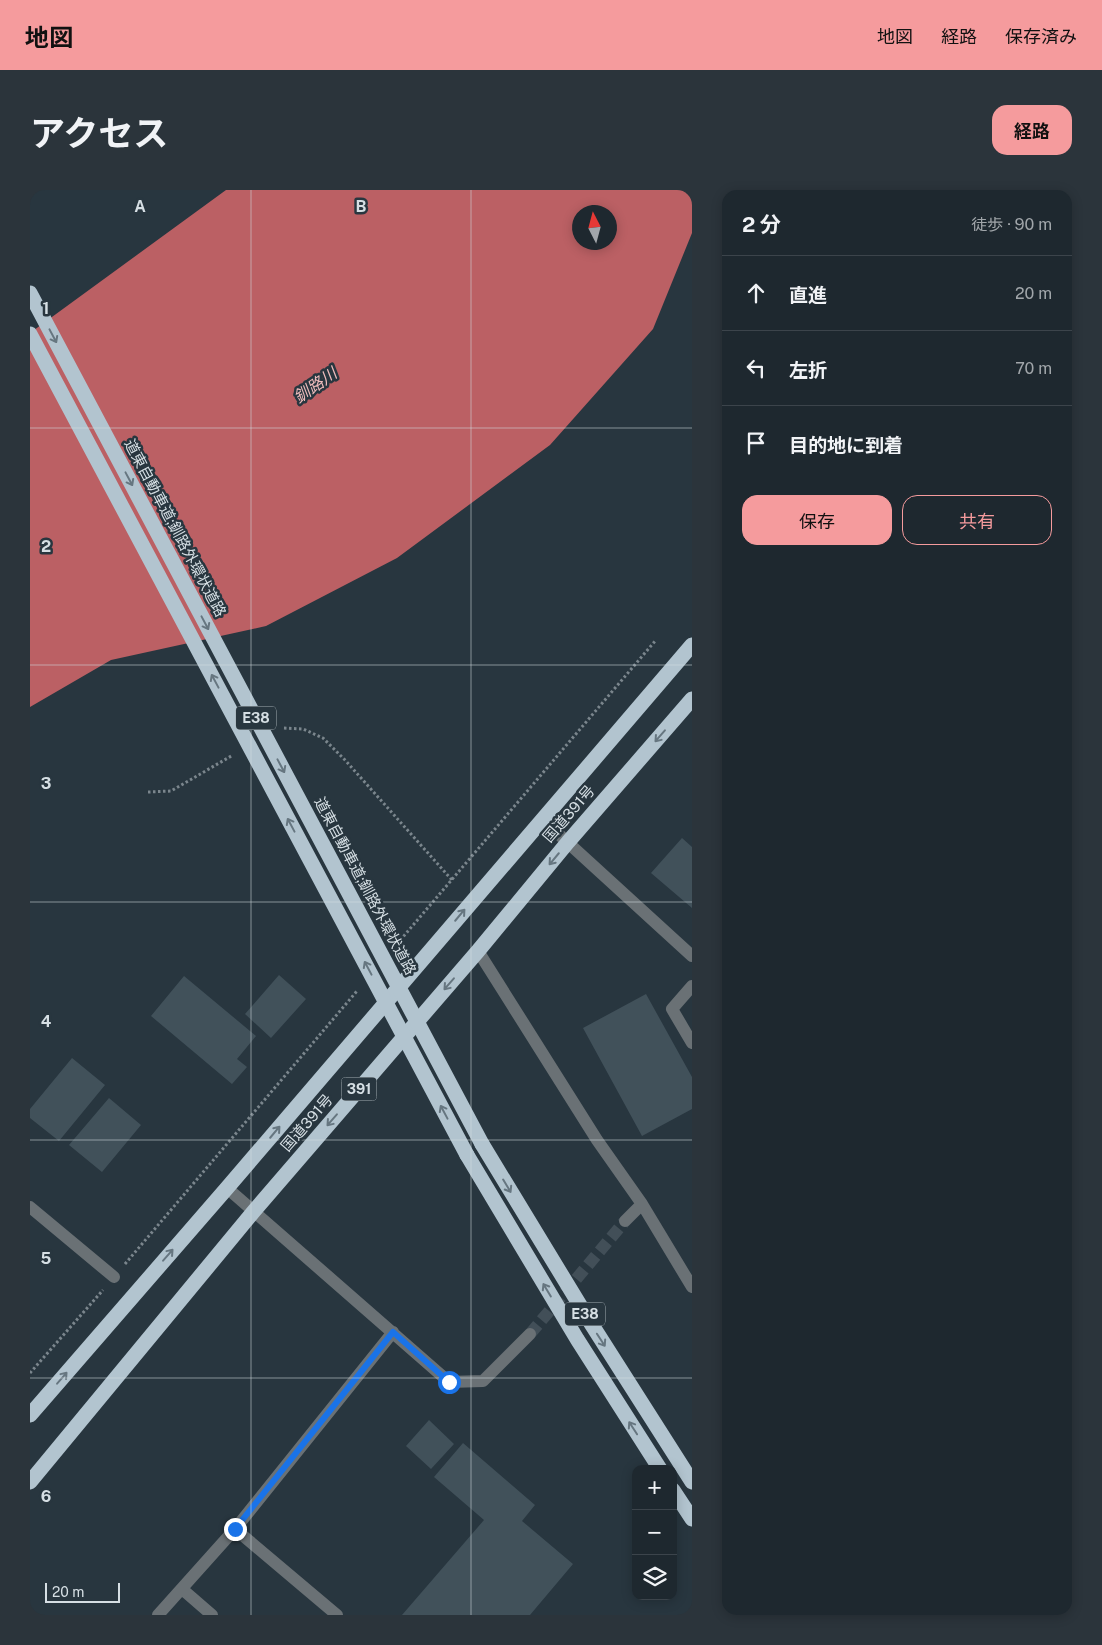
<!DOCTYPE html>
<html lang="ja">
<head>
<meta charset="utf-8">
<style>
  :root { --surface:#1e282f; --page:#2b343b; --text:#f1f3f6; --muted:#a1a6aa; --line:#3c444b; --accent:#f59b9d }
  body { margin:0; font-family:"Public Sans","Noto Sans JP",sans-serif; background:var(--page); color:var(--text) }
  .controls { position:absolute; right:15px; bottom:15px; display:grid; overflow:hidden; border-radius:10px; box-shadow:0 2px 12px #0003 }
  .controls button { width:45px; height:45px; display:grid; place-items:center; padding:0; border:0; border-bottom:1px solid var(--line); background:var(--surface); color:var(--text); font:25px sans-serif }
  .compass { position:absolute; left:542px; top:15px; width:45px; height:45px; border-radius:50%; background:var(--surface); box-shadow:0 2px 12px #0003; rotate:354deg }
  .scale { position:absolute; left:15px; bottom:12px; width:75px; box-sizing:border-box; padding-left:5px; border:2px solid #d6dfe4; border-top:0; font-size:14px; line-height:18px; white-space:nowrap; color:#d6dfe4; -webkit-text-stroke:4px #28363f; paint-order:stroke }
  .stop { position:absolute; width:15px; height:15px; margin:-11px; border:4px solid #1a73e8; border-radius:50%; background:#fff }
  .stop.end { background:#1a73e8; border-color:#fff; box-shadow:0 1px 5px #0008 }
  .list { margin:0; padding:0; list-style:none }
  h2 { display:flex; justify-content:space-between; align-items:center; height:65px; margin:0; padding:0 20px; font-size:21px }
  h2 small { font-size:16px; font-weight:400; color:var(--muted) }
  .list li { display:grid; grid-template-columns:32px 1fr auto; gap:15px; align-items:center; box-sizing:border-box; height:75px; padding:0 20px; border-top:1px solid var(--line) }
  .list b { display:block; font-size:19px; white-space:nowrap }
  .list em { font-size:16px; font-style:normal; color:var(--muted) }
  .actions { display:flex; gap:10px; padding:15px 20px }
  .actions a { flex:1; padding:11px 0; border:1px solid var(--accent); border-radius:15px; text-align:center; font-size:18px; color:var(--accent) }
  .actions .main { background:var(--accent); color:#111 }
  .icon { flex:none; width:28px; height:28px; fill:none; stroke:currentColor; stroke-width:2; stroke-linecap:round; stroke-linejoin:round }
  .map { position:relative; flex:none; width:662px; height:1425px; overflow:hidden; border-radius:15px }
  header { display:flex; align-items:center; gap:30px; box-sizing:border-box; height:70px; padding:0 25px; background:var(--accent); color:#111 }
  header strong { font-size:24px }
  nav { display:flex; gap:28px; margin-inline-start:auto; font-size:18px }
  .intro { display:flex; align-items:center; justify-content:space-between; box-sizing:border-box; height:120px; padding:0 30px }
  h1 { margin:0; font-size:35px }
  .button { padding:12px 22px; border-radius:15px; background:var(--accent); color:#111; font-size:18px; font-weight:700 }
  main { display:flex; gap:30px; padding:0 30px }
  aside { flex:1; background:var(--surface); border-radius:15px; box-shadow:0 2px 12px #0003 }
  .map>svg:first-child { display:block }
  .water { fill:#bb6064; fill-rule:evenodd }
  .building { fill:#41515a }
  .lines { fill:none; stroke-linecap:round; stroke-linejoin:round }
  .minor-tunnel { stroke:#424f58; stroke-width:12; stroke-dasharray:12 6; stroke-linecap:butt }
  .path { stroke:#7b868d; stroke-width:3; stroke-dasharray:2.5 2.5; stroke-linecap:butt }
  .minor { stroke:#6a7175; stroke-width:12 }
  .highway { stroke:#b2c4cf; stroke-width:15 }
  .highway-bridge { stroke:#b2c4cf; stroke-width:15 }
  .oneway { stroke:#667680 }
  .route { stroke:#1a73e8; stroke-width:6 }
  .grid { fill:none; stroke:#d6dfe4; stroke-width:1; stroke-opacity:0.55 }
  .labels { text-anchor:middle; stroke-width:5; stroke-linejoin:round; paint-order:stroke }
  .shield { fill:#28363f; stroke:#a2acb2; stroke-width:1 }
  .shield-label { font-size:14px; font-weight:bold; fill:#d6dfe4 }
  .street-label { font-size:15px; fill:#d6dfe4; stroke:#28363f }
  .water-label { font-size:16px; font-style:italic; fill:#f0bdbd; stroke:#28363f }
  .grid-label { font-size:16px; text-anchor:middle; font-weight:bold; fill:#d6dfe4; stroke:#28363f; stroke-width:5; stroke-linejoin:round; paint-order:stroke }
</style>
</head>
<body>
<header>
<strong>地図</strong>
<nav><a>地図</a><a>経路</a><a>保存済み</a></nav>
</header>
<div class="intro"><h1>アクセス</h1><a class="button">経路</a></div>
<main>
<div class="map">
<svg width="662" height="1425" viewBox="0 0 662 1425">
  <rect width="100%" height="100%" fill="#28363f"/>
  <path class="water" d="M196 0H662V43L623 139 520 255 367 368 236 436 81 470 0 517V143ZM550 22H580V52H550Z"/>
  <path class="building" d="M652 648 662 657V718L621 683Z
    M249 785 276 809 241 848 215 824Z
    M154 786 226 846 207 869 217 877 202 894 121 826Z
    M616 804 662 887V919L612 946 553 838Z
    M42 868 75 895 29 951 0 928V919Z
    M79 908 111 935 72 982 39 955Z
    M399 1230 424 1254 401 1279 376 1256Z
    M433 1253 505 1315 492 1331 543 1374 500 1425H372L454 1330 404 1287Z"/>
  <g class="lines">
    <path class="minor-tunnel" d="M500 1144 595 1031"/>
    <path class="path" d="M254 538 273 539 293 548 315 570 422 690
      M118 602 141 601 203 565
      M367 754 626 450
      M95 1074 327 801
      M0 1183 73 1100"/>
    <path class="minor" d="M512 629 662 766
      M448 761 567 950 612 1014 595 1031
      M662 796 642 819 662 853
      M197 998 419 1192 453 1191 500 1144
      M612 1014 662 1097
      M0 1017 84 1087
      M152 1399 182 1425
      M128 1425 205 1339
      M307 1425 205 1339 363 1142"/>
    <path class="highway" d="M452 954 562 1135 662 1292
      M437 965 547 1149 630 1279
      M0 1225 197 998 662 455
      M0 1292 224 1021 448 761 538 652 662 509
      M643 1300 662 1329"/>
    <path class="highway-bridge" d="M0 103 452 954
      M0 144 437 965"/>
  </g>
  <defs><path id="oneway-shaft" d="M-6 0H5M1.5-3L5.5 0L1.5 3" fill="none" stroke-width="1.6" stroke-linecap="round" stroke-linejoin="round" transform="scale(1.25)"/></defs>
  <g class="oneway">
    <use href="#oneway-shaft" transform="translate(23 146) rotate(62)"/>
    <use href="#oneway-shaft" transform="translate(99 289) rotate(62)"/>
    <use href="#oneway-shaft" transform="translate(175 433) rotate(62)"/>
    <use href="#oneway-shaft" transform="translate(185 491) rotate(-118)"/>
    <use href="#oneway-shaft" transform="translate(630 546) rotate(131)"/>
    <use href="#oneway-shaft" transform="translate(251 576) rotate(62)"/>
    <use href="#oneway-shaft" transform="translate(261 635) rotate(-118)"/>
    <use href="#oneway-shaft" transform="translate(524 669) rotate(130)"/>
    <use href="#oneway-shaft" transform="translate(430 725) rotate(-50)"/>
    <use href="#oneway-shaft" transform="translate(338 778) rotate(-118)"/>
    <use href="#oneway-shaft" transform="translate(419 794) rotate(131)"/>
    <use href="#oneway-shaft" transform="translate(414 922) rotate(-118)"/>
    <use href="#oneway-shaft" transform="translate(302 930) rotate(131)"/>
    <use href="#oneway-shaft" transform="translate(245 942) rotate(-50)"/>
    <use href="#oneway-shaft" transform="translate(477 996) rotate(59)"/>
    <use href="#oneway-shaft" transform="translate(138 1065) rotate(-49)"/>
    <use href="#oneway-shaft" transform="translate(517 1100) rotate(-121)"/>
    <use href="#oneway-shaft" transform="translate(571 1150) rotate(57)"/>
    <use href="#oneway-shaft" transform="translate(32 1188) rotate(-49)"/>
    <use href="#oneway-shaft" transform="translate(603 1238) rotate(-123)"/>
  </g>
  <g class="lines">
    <path class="route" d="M205 1339 363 1142 419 1192"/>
  </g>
  <path class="grid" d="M221 0V1425M441 0V1425M0 238H662M0 475H662M0 712H662M0 950H662M0 1188H662"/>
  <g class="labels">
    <g class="shield">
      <rect x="206" y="516.5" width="40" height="23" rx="4"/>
      <rect x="311.5" y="887.5" width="35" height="23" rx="4"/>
      <rect x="535" y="1112.5" width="40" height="23" rx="4"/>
    </g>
    <g class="shield-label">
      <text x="226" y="533">E38</text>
      <text x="329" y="904">391</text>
      <text x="555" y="1129">E38</text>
    </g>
    <g class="street-label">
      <text transform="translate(145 338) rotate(62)" y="5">道東自動車道;釧路外環状道路</text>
      <text transform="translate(539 624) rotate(-49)" y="5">国道391号</text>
      <text transform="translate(335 696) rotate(62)" y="5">道東自動車道;釧路外環状道路</text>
      <text transform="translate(277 933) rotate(-49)" y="5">国道391号</text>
    </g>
    <g class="water-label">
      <text transform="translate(285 195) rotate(-35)" y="6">釧路川</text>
    </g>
  </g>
  <g class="grid-label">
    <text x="110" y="22">A</text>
    <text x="331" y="22">B</text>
    <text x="16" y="124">1</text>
    <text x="16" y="362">2</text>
    <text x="16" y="599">3</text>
    <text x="16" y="837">4</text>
    <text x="16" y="1074">5</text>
    <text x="16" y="1312">6</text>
  </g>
</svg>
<div class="controls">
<button>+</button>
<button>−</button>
<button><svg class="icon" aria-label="layers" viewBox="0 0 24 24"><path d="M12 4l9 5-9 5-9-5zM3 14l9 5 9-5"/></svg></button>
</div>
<svg class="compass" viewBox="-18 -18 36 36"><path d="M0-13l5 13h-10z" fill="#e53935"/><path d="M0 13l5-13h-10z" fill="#a1a6aa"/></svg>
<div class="scale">20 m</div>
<div class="stop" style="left:419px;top:1192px"></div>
<div class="stop end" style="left:205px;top:1339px"></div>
</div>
<aside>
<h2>2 分<small>徒歩 · 90 m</small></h2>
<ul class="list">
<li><svg class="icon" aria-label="ahead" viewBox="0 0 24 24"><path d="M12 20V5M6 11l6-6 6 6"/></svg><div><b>直進</b></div><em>20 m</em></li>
<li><svg class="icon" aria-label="left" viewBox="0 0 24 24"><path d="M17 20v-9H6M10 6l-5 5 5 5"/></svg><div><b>左折</b></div><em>70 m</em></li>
<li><svg class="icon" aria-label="arrive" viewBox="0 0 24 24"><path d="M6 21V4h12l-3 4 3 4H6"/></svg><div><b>目的地に到着</b></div></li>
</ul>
<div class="actions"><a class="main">保存</a><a>共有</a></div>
</aside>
</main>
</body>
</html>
